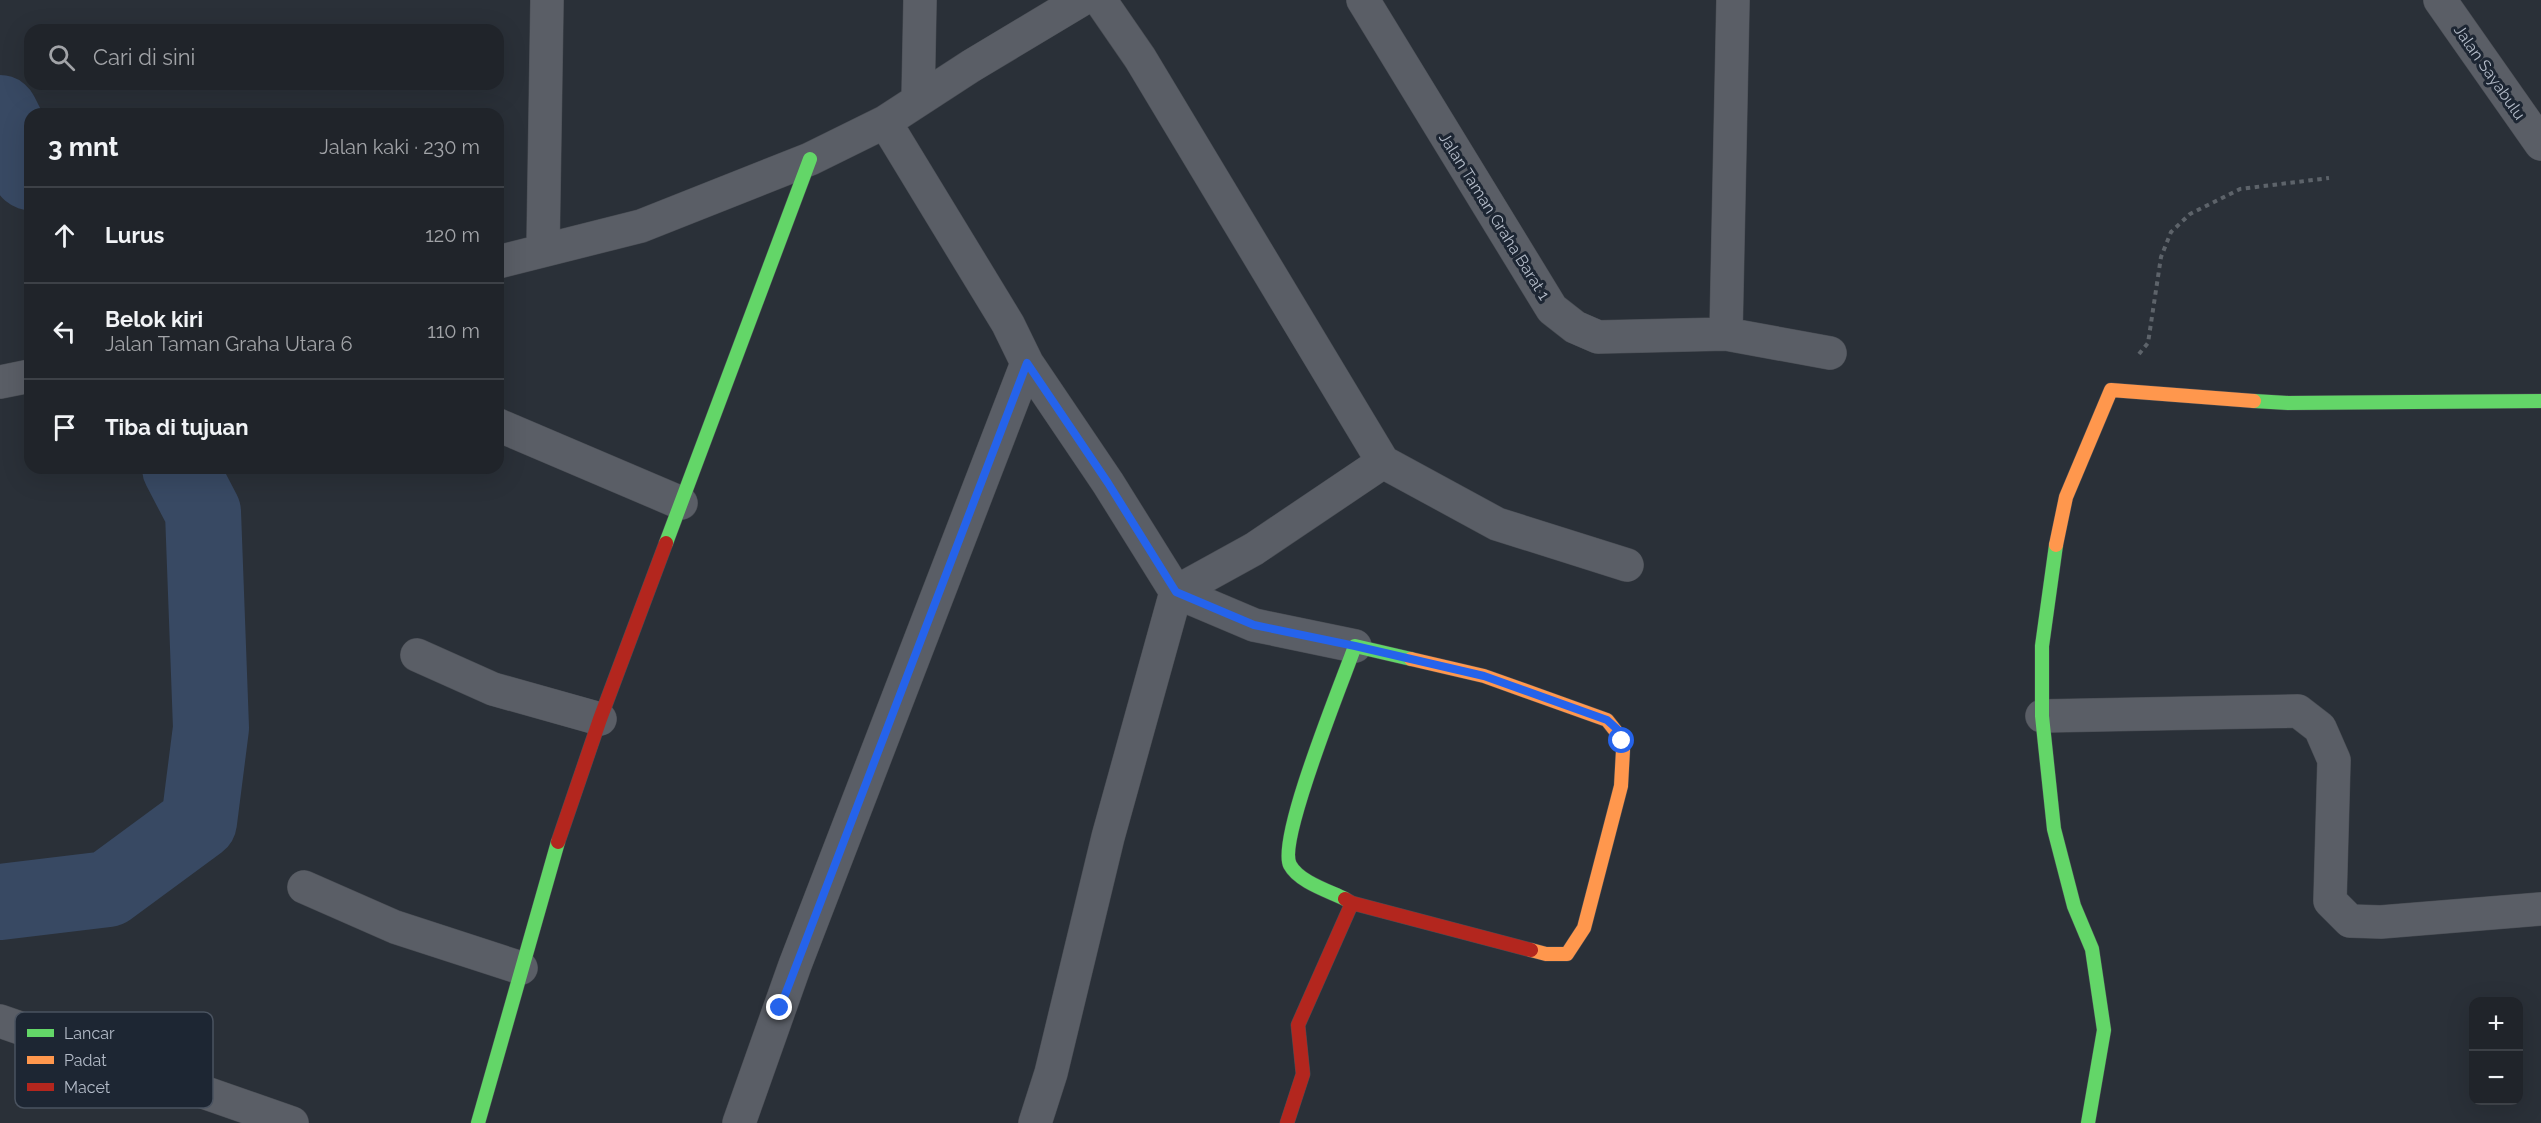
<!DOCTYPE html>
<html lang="id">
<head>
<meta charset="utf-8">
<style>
  :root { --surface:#20242a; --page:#282c32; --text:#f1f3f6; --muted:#a2a4a8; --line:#3d4147 }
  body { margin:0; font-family:Raleway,sans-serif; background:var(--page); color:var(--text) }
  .controls { position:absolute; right:18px; bottom:18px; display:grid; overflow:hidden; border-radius:12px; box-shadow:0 6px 24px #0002 }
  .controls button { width:54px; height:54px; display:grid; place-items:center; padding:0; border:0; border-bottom:2px solid var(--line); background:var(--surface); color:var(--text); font:30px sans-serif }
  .stop { position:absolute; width:18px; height:18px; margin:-14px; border:4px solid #2563eb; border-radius:50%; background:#fff }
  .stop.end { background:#2563eb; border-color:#fff; box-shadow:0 2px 6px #0008 }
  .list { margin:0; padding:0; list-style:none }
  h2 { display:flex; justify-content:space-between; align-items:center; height:78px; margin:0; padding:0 24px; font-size:26px }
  h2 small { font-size:20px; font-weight:400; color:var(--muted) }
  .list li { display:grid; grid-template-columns:39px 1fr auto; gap:18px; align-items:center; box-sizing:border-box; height:96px; padding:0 24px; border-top:2px solid var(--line) }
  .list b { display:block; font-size:22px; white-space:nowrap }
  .list p { margin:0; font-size:20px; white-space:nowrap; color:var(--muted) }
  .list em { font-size:20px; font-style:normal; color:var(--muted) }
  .icon { flex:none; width:33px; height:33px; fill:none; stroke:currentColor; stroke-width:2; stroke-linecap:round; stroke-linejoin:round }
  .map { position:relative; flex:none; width:2541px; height:1123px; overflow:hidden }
  .search { position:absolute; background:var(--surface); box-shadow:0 6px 24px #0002; left:24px; top:24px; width:480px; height:66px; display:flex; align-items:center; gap:15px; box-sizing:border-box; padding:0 21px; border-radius:18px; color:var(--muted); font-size:22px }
  .panel { position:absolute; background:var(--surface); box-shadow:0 6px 24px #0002; left:24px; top:108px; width:480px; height:366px; border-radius:18px }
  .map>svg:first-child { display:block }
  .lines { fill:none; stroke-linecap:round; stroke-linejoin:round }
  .river { stroke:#384963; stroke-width:76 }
  .street-casing { stroke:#484c53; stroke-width:34 }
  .fast-casing { stroke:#484c53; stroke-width:15 }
  .slow-casing { stroke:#484c53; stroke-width:15 }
  .jam-casing { stroke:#484c53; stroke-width:15 }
  .path { stroke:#5d636a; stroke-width:4; stroke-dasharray:4.5 4.5; stroke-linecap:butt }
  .street { stroke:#5a5e66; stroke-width:33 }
  .fast { stroke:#63d668; stroke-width:14 }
  .slow { stroke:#ff974d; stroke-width:14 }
  .jam { stroke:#b3261e; stroke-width:14 }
  .route { stroke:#2563eb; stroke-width:8 }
  .labels { text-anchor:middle; stroke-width:6; stroke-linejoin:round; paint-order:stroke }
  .street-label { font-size:16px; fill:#b4bcc9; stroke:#1d2633 }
  .key { fill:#1d2633; stroke:#4a5360; stroke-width:1.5 }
  .key-label { font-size:16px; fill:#b4bcc9 }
</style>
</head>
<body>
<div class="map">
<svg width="2541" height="1123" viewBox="0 0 2541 1123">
  <rect width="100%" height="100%" fill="#2a3038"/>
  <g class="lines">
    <path class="river" d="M0 113 30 172
      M0 902 108 889 199 822 211 728 203 512 180 468"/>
    <defs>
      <path id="street" d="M1100 0 1140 58 1383 462
        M1363 0 1552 309 1575 327 1598 337 1726 334 1830 353
        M2440 0 2541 144
        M918 100 920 0
        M885 122 1008 324 1027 363 1108 483 1176 592 1254 625 1355 646
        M543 249 547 0
        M498 262 641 226 810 159 885 122 971 66 1081 0
        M1726 334 1733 0
        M0 382 30 376
        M498 425 681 503
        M417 655 493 689 600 719
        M2042 716 2298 711 2320 728 2334 760 2330 901 2350 921 2381 922 2541 909
        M304 887 395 927 521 968
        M0 1021 292 1123
        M739 1123 795 965 1027 363
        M1035 1123 1051 1073 1108 837 1176 592 1254 549 1383 462 1497 524 1627 565"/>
      <path id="fast" d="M2254 401 2288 403 2541 401
        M666 543 810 159
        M2056 545 2042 646V716L2054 829 2074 906 2092 949 2104 1030 2088 1123
        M1345 899C1329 891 1299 882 1290 865 1277 840 1343 680 1355 646L1411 659
        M478 1123 558 842"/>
      <path id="slow" d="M2056 545 2066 497 2111 390 2254 401
        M1411 659 1484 676 1607 720 1618 734 1623 750 1621 786 1584 928 1567 954H1546L1531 950"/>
      <path id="jam" d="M558 842 600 719 666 543
        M1352 903 1531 950
        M1287 1123 1303 1074 1298 1025 1352 903 1345 899"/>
    </defs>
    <use href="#street" class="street-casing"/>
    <use href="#fast" class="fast-casing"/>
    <use href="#slow" class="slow-casing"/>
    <use href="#jam" class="jam-casing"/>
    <path class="path" d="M2139 354 2148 343 2161 257 2171 232 2190 214 2240 189 2329 178"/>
    <use href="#street" class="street"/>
    <use href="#fast" class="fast"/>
    <use href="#slow" class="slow"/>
    <use href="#jam" class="jam"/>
  </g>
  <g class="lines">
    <path class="route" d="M780 1008 1027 363 1108 483 1176 592 1254 625 1355 646 1484 676 1607 720 1617 729 1622 741"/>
  </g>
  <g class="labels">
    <g class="street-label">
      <text transform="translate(2490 72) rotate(55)" y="6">Jalan Sayabulu</text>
      <text transform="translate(1495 216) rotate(58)" y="6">Jalan Taman Graha Barat 1</text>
    </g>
  </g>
  <rect x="15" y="1012" width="198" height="96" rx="9" class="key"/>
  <rect x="27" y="1029" width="27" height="8" fill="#63d668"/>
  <rect x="27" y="1056" width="27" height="8" fill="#ff974d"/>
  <rect x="27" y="1083" width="27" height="8" fill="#b3261e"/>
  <g class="key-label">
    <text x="64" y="1039">Lancar</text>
    <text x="64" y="1066">Padat</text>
    <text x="64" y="1093">Macet</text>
  </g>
</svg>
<div class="controls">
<button>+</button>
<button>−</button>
</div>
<div class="stop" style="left:1622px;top:741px"></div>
<div class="stop end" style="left:780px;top:1008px"></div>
<div class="search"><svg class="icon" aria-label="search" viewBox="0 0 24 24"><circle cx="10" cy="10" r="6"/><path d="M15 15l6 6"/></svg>Cari di sini</div>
<section class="panel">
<h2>3 mnt<small>Jalan kaki · 230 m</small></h2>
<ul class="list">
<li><svg class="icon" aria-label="ahead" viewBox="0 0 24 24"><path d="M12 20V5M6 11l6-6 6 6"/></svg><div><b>Lurus</b></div><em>120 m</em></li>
<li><svg class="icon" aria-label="left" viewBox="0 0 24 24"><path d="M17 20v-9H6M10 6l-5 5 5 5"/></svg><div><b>Belok kiri</b><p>Jalan Taman Graha Utara 6</p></div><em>110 m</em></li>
<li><svg class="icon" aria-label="arrive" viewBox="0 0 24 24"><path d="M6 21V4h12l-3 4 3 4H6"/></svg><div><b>Tiba di tujuan</b></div></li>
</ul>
</section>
</div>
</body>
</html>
